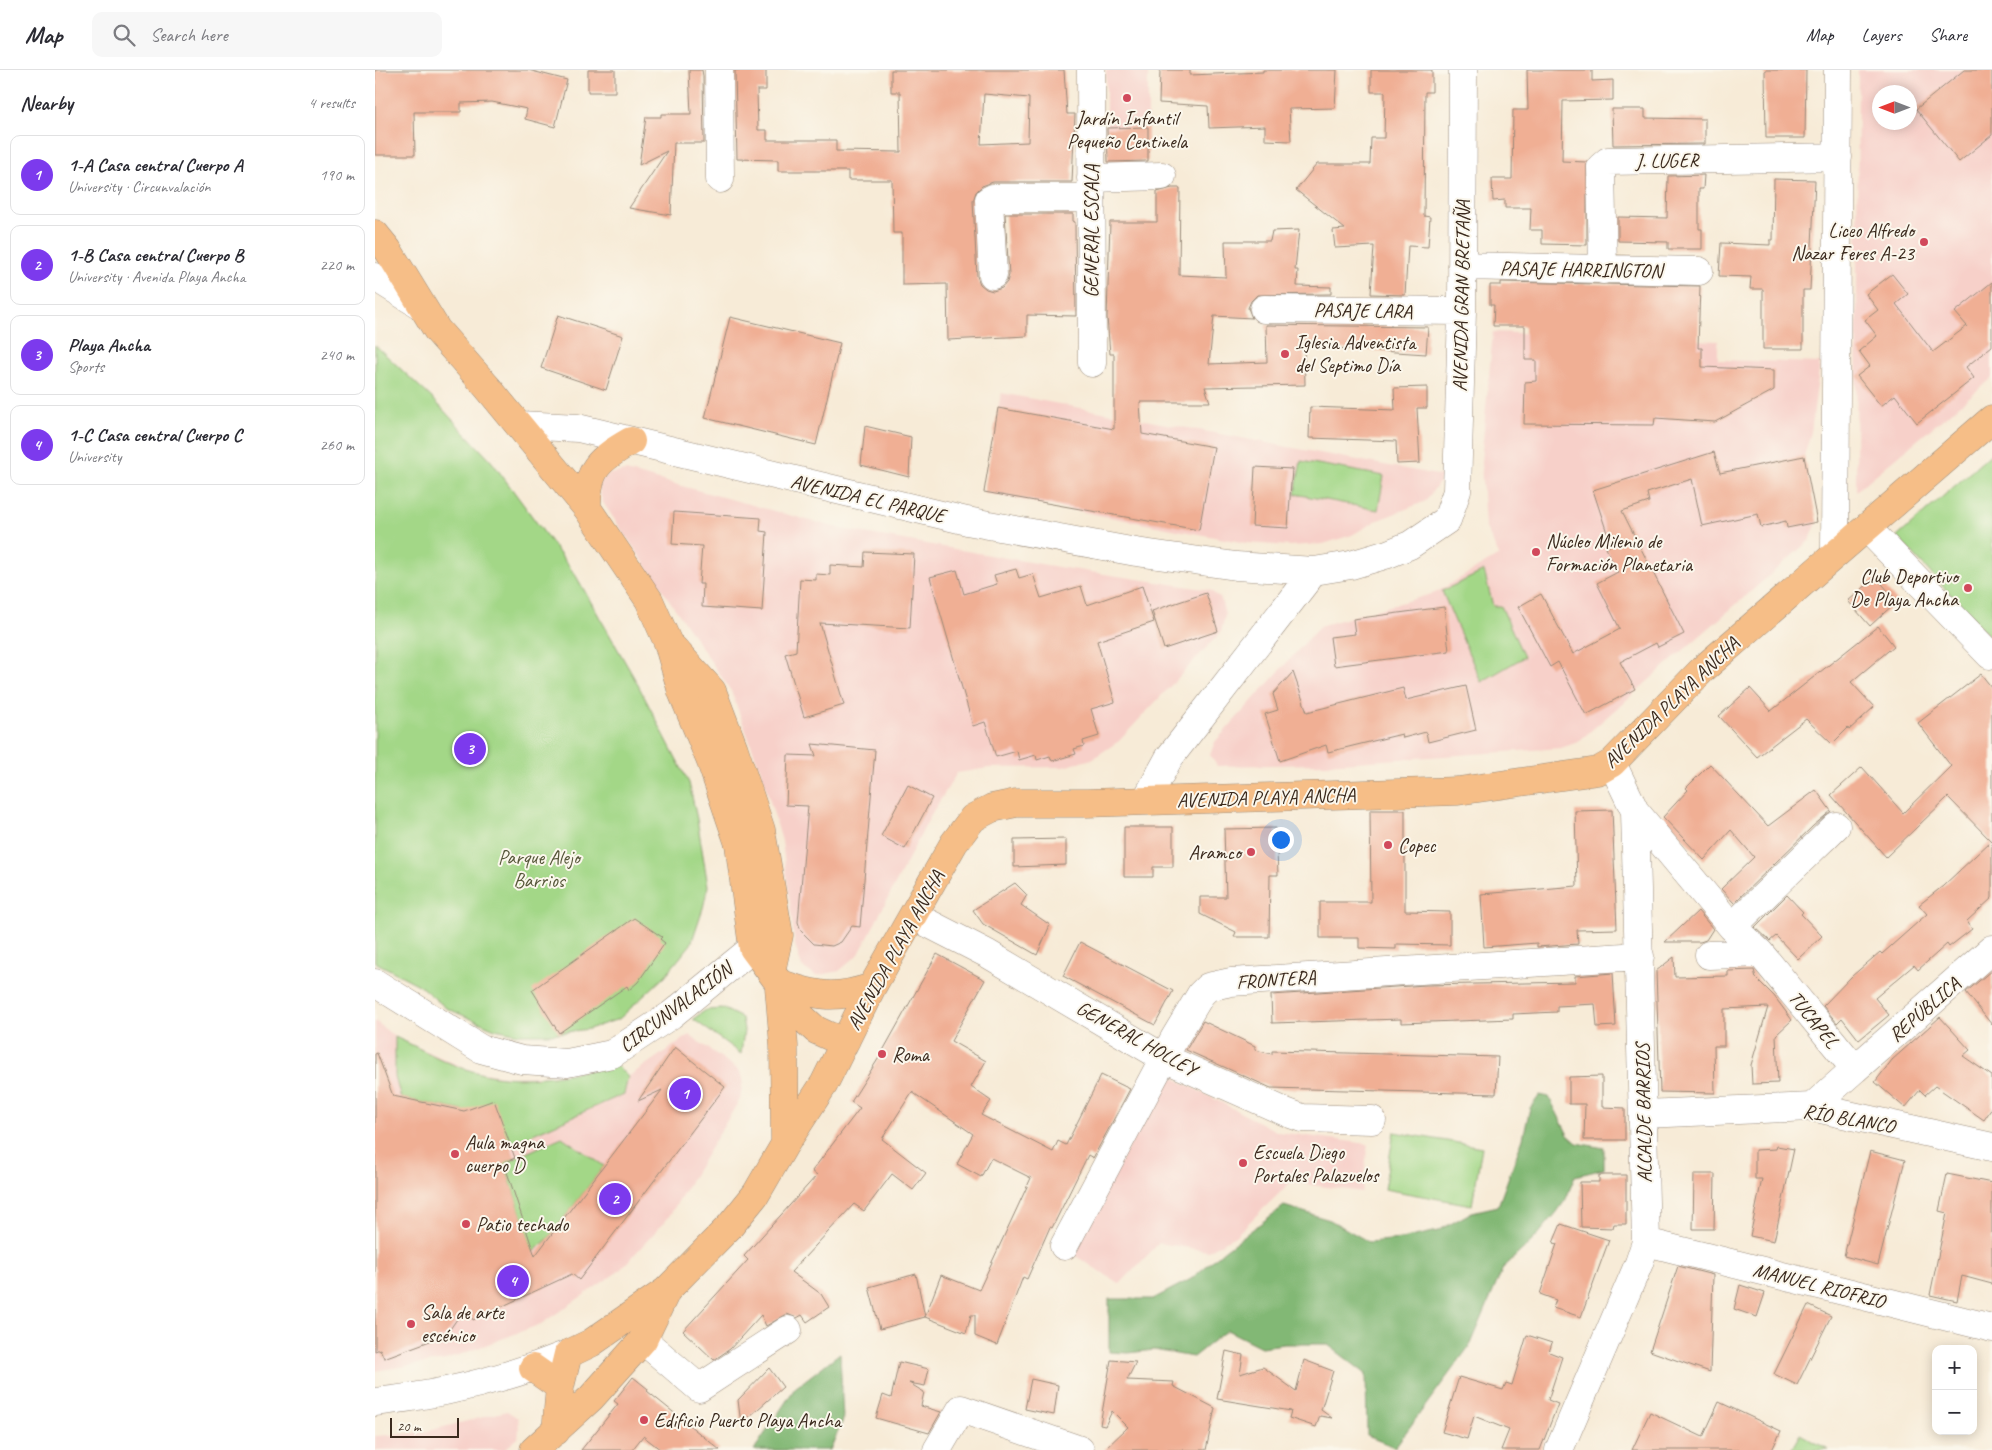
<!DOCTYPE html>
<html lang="en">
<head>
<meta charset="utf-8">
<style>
  :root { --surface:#fff; --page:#f7f7f7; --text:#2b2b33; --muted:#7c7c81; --line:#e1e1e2; --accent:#7c3aed }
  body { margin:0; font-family:Caveat,sans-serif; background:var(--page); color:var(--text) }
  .controls { position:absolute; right:15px; bottom:15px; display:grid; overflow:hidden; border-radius:10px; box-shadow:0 2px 12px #0003 }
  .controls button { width:45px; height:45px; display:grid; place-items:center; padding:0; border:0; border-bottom:1px solid var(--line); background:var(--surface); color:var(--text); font:25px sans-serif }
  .compass { position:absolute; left:1497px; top:15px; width:45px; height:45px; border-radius:50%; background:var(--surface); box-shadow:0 2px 12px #0003; rotate:270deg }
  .scale { position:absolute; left:15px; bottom:12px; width:69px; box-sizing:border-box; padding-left:5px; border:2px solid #3b2a1e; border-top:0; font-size:14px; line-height:18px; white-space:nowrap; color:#3b2a1e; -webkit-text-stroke:4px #fbf7ec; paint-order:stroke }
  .you { position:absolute; left:905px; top:769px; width:18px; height:18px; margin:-12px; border:4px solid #fff; border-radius:50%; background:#1a73e8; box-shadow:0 0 0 8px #1a73e833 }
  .badge { display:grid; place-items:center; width:32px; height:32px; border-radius:50%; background:var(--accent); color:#fff; font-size:16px; font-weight:700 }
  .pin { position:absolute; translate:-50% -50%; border:2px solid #fff; box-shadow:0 1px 5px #0006 }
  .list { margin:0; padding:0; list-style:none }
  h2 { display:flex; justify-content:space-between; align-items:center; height:65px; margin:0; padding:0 20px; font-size:21px }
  h2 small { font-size:16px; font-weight:400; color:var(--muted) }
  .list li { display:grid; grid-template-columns:32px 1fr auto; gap:15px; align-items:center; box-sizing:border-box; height:80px; margin:0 10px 10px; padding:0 10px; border:1px solid var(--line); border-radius:10px }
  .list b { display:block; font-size:19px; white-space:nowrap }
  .list p { margin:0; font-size:16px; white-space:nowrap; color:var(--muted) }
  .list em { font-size:16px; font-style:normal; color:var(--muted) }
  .icon { flex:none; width:28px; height:28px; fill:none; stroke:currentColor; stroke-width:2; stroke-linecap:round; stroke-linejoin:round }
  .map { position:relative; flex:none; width:1617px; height:1380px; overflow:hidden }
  header { display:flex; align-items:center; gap:30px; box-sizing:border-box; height:70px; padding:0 25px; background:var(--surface); border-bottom:1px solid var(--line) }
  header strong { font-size:24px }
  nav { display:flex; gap:28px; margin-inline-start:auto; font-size:18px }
  .search { width:350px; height:45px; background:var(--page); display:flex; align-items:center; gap:12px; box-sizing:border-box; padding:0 18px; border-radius:10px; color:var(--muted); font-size:19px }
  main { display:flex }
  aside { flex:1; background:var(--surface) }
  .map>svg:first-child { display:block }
  .built { fill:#f7d0c9; fill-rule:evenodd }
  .green { fill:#a3d787; stroke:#6f8052 }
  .forest { fill:#82b874; stroke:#5e7149 }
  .building { fill:#f0af94; fill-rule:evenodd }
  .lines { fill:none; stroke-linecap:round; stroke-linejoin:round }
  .minor-casing { stroke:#998a7a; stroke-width:29 }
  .major-casing { stroke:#998a7a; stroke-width:29 }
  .minor { stroke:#fff; stroke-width:28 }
  .major { stroke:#f6be87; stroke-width:28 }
  .poi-dot { fill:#d1495b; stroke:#fbf7ec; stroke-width:2 }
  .labels { text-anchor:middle; stroke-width:4; stroke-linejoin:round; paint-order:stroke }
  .poi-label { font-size:20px; fill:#3b2a1e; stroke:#fbf7ec; text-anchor:start }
  .street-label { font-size:20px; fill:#3b2a1e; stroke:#fbf7ec }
  .park-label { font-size:20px; fill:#555538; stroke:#fbf7ec }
</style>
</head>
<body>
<header>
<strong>Map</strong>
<div class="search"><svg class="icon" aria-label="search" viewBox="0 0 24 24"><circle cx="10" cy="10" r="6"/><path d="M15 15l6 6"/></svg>Search here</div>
<nav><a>Map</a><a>Layers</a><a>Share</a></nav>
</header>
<main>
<aside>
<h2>Nearby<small>4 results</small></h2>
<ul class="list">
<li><span class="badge">1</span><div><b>1-A Casa central Cuerpo A</b><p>University · Circunvalación</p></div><em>190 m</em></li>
<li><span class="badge">2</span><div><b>1-B Casa central Cuerpo B</b><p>University · Avenida Playa Ancha</p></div><em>220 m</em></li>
<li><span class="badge">3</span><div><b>Playa Ancha</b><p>Sports</p></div><em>240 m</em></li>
<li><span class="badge">4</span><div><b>1-C Casa central Cuerpo C</b><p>University</p></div><em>260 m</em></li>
</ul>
</aside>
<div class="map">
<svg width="1617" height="1380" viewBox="0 0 1617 1380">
  <rect width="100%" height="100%" fill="#fbf7ec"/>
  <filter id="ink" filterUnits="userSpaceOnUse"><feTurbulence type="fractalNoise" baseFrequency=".02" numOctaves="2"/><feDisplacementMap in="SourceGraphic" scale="10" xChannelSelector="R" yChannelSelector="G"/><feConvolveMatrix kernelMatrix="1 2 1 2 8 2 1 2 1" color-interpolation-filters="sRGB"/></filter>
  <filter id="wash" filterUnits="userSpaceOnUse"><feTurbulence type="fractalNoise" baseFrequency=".0096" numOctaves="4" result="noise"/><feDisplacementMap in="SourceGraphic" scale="20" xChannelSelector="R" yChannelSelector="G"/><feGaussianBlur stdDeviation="1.12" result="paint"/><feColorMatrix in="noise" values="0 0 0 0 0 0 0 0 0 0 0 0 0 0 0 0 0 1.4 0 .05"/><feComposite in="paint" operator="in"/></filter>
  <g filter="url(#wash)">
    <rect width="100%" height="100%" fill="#f7ebd7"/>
    <path class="built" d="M731 0H773V57L731 58Z
      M1483 0H1617V308L1481 421ZM1504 22H1534V52H1504Z
      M1118 262 1343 271V290L1445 293 1436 362 1429 386 1442 452 1435 470 1203 672 1186 678 950 694 842 696 835 685 840 672 945 556 1060 523 1124 485 1110 456 1106 392Z
      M626 323 1068 406 1051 431 1001 451 977 465 948 474 915 476 871 473 609 423Z
      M251 401 466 459 683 497 835 520 846 529 850 545 846 562 744 671 717 689 688 697 614 698 582 703 556 745 484 884 464 901 441 906 427 897 420 875 407 771 386 701 356 621 227 431 223 414 234 404Z
      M0 951 20 967 97 1001 134 1007 195 1005 240 994 253 1007 314 965 365 1001 368 1010 365 1029 293 1148 244 1201 166 1254 71 1290 0 1301Z
      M793 1005 903 1062 993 1074 987 1122 916 1112 860 1166 833 1181 784 1173 745 1214 696 1183Z
      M132 1341 143 1348 144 1359 143 1368 129 1380H0V1366L45 1363Z"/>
    <path class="green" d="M0 275 59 330 117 392 201 506 261 611 314 713 322 749 333 816 328 838 316 874 290 906 244 949 214 959 175 964H144L120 959 71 938 44 915 0 892Z
      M1617 383V569L1522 467Z
      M926 391 1009 406 1003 440 920 424Z
      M1109 501 1118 536H1126L1149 587 1106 612 1067 521Z
      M349 939 367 948 369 960 366 984 318 949 331 940Z
      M20 967C45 978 71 994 97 1001 143 1015 195 1005 240 994L253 1007 249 1024 124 1079 89 1041 26 1028 20 1007Z
      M1019 1062 1107 1077 1097 1135 1009 1119Z
      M187 1067 229 1096 173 1169 158 1182 129 1093Z
      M1425 1364 1454 1380H1416Z"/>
    <path class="forest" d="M1165 1025 1174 1027 1193 1065 1202 1073 1229 1078V1099L1200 1106 1191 1129 1182 1142 1161 1167 1128 1198 1096 1274 1020 1377 992 1366 991 1304 952 1274H909L886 1277 852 1260 818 1287 779 1280 753 1283 734 1282V1229H778L816 1209 850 1180 909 1136 955 1150 994 1172 1026 1169 1063 1161 1097 1142 1123 1136 1148 1068 1155 1038Z
      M465 1283 468 1350 455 1380H379L420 1318Z"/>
    <g id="blocks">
      <path class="building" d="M0 0H153L192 10 180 57 150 49 152 39 117 32 86 33V42H39L40 85H0Z
        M213 0H240V22H213Z
        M314 0H327L328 6 329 73H299L296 145 254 138 292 81 264 95 271 47H286V44H316Z
        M360 0H391V20H382L383 60H392V70H461V81L526 82 525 22H516V0H689L692 44H700L697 112H618L607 116 601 122 598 131 602 206 605 214 611 219 618 221 627 218 632 212 634 205 630 144H698V151L700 152 701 246 652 245V266L573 270 572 214 527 215V163H518L517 110H473V101H403V90L362 89ZM609 24 654 28 653 72 606 74Z
        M785 0H815V5L888 2V0H962L960 38 914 39 916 71 890 70V56L834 58 833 36 784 33Z
        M996 0H1057V22H1050L1049 146 1055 147 1053 177 1033 176 1030 225 996 224 999 176 960 178 958 160 970 159 921 120 942 94H995L996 68H1009L1010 22H996Z
        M1152 0H1217V11L1238 10V30L1188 31 1187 91 1212 92V175L1167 174V160H1155L1156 138H1130V130L1118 131 1117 109H1137L1138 40H1153Z
        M1390 0H1431L1430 68H1391Z
        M1589 0H1617V65L1584 92 1541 39Z
        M1237 39H1270V48L1330 49V74L1238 75Z
        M773 57V91L733 92 732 58Z
        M1329 105 1328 119H1324V159H1327V179H1293V172L1243 171V147L1292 148 1293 106Z
        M1399 109 1440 110 1435 220H1428V279H1388V219H1375L1376 207 1344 206 1346 173 1395 175V170H1398Z
        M797 118H805L804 205 851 207 850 171H895L897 161 924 160 920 200H923L922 216 956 217V224L882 225 876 231 873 238 877 248 839 246 834 294 892 292 891 255 1053 257 1051 284 929 276 930 315 830 317 835 332H765L767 364 839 377 824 460 609 422 623 338 739 359V284H735L732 247 735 152H782V122Z
        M1517 204 1533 224 1521 234 1558 282 1592 256 1580 242 1617 212V276L1591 297 1599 308 1542 353 1520 325 1506 336 1482 306 1495 296 1484 281 1502 266 1490 250 1503 240 1491 224Z
        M1126 212 1325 216 1323 278H1327V297L1399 300V320L1340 352 1280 348 1279 355 1149 354 1150 312 1161 311V290H1150V256H1118L1119 235H1115V215H1126Z
        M183 245 248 266 231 320 166 298Z
        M355 247 465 273 441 375 330 348Z
        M1052 317V338H1042L1045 393 1022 394 1021 371 934 368 935 337 1020 340 1019 318Z
        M490 356 536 367 534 407 486 395Z
        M1339 382 1345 403 1429 386 1442 452 1412 458 1411 451 1386 457 1383 444 1327 456 1317 409 1272 423 1274 432 1247 441 1309 564 1283 577 1281 573 1245 592 1260 619 1211 645 1183 592 1175 597 1143 537 1166 524 1198 584 1245 559 1222 513 1243 502 1231 478 1236 475 1218 420Z
        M880 397 917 399 913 458 877 456Z
        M299 442 386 448 385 461 392 462 387 541 327 537 328 514H324L327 476 297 474Z
        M490 482 539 484 535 558 445 553 469 635 429 647 410 584 421 581 425 509 441 510V504L455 505V495L489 497Z
        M641 499 644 508 658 504 666 528 706 516 712 535 767 516 779 552 722 571 740 632 716 639 724 666 708 671 709 676 699 679 701 684 677 691 675 686 662 690 661 685 644 690 642 681 621 687 610 652 598 656 555 507 582 500 589 524 622 514 619 505Z
        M1501 507 1522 531 1495 556 1473 531Z
        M831 523 843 561 789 579 777 541Z
        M1069 537 1074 581 959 596 955 567 980 564 978 549Z
        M1503 556 1519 576 1476 612 1499 637 1474 660 1473 658 1457 674 1431 649 1382 687 1344 646 1375 618 1396 641Z
        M918 602 932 642 1028 618 1031 630 1091 616 1101 660 1053 672 1051 662 1028 668 1027 664 953 682 951 675 905 691 890 644 903 640 898 624Z
        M1606 604 1617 618V828L1592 851 1597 859 1574 877 1572 874 1543 900 1539 895 1500 928 1514 945 1484 970 1467 948 1462 953 1448 936 1477 906 1505 882 1507 884 1552 844 1544 835 1568 816 1616 771 1573 727 1511 787 1456 725 1487 697 1528 743 1576 696 1543 653Z
        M437 674 500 680 485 857 477 856 466 872 457 876 439 874 426 861 423 852 433 736 411 735 413 685 441 686Z
        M1335 694 1393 756 1441 720 1456 741 1438 756 1359 833 1346 819 1379 787 1356 760 1329 790 1288 747 1313 720 1311 718Z
        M533 715 557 728 530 779 506 766Z
        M995 740H1030V841L1075 842V875L1021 874V879L984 878V868H945V832H996Z
        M1237 740 1242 859 1202 860 1203 874 1162 877V873L1109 877 1106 824 1202 816 1200 741Z
        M749 757H798V797H778V807H749Z
        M901 758 903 805H895L894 867H859L861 862 825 844V827H851L849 759Z
        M691 769V795L639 797V770Z
        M640 813 652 825 646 835 675 855 662 885 608 854 598 840Z
        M1412 825 1428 842 1426 844 1447 866 1423 889 1401 866 1395 871 1380 857Z
        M1323 841 1338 859 1331 870 1325 872H1290Z
        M259 848 287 867 285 869 290 873 263 912 254 920 252 916 184 963 157 920Z
        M705 872 798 921 780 955 688 906Z
        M562 884 610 910 576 971 611 991 596 1017 616 1031 606 1045 678 1082 683 1071 691 1075 726 1005 755 1019 718 1088 713 1085 677 1158 675 1157 652 1209 648 1207 622 1275 600 1266V1245H596L591 1263 550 1247 566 1205 604 1220 656 1108 616 1088 606 1107 582 1094 598 1064 537 1022 507 1069 551 1103 538 1120 517 1104 489 1141 479 1134 416 1202 446 1224 454 1237 432 1252 427 1245 422 1248 412 1244 391 1256 386 1245 355 1279 339 1290 308 1261 373 1190 369 1186 442 1105 437 1101 485 1038 476 1032 505 986Z
        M1299 887 1300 907 1353 906V901L1379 900 1381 908 1399 926 1417 950 1401 965 1403 1013 1377 1014 1376 995 1393 937 1349 939V976H1339L1340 1023 1285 1022 1281 901Z
        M1617 900V955L1591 922Z
        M1238 903 1241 956 1222 957 1220 934 1182 936V942L1138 944V949L1026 953V949L897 953 896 925 1051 915 1200 912V906Z
        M1565 947 1595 980 1588 986 1617 1006V1038L1609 1050 1560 1016 1550 1025 1545 1020 1530 1038 1500 1012 1517 990Z
        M828 951 880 976V980L897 984V981L1123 987 1121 1024 896 1018 811 980Z
        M300 977 350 1017 204 1210 197 1204 98 1250 91 1236 71 1265 9 1288 5 1279 0 1281V984L2 983 18 1026 89 1041 119 1030 140 1088 129 1093 160 1186 287 1020 263 1031Z
        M1227 1006V1037L1250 1038V1070H1209L1210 1034H1194V1007Z
        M1402 1076 1419 1079 1399 1171 1375 1166 1387 1109H1380V1080L1401 1079Z
        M1495 1081 1530 1090 1503 1195 1469 1186Z
        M1319 1104H1340L1339 1159H1318Z
        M1572 1104 1617 1113V1214L1587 1206 1582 1231 1555 1225 1572 1143 1564 1141Z
        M1224 1105H1251V1154H1239L1238 1158 1206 1157 1205 1112H1224Z
        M1186 1154 1234 1170 1206 1247 1178 1238 1181 1230 1165 1224 1182 1174 1178 1173Z
        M1303 1196 1338 1205 1335 1302 1275 1281Z
        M541 1204 550 1247 505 1259 494 1217Z
        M1365 1215 1390 1223 1382 1247 1359 1239Z
        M1433 1235 1456 1246 1422 1315 1399 1304Z
        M1152 1265 1177 1273 1174 1282 1187 1287 1173 1330 1183 1334 1165 1380H1126L1134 1360 1099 1346 1092 1369 1067 1362 1084 1307 1128 1320 1131 1313 1137 1315Z
        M851 1281 868 1285 865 1304 888 1297 921 1321 929 1290 958 1301 946 1340 957 1348 945 1346 941 1357 914 1348 916 1341 842 1329Z
        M736 1290 761 1292 752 1310 799 1312 798 1316 840 1338 831 1380H729L753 1357 737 1341 730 1356 725 1355Z
        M524 1292 554 1299 550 1316 534 1313 549 1322 546 1336 566 1342 554 1363 501 1348 508 1325 516 1328Z
        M394 1298 408 1317 366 1354 363 1330Z
        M258 1307 273 1319 272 1321 345 1380H286L268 1366 257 1380H206L243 1334 239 1331Z
        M656 1309 683 1315 679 1345 650 1339Z
        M1344 1332 1406 1361 1397 1380H1257L1275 1342 1328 1367Z"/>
    </g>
  </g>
  <g filter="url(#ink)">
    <use href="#blocks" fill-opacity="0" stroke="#998a7a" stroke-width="1"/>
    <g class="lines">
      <defs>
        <path id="minor" d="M344 0 345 109
          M716 0 717 293
          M716 108 787 106
          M1087 196 1324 201
          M1228 200 1226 97 1233 91 1463 87
          M618 205 614 130 618 128H716
          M0 207 45 235
          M889 239 1087 241
          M144 355 203 358 592 451 761 482 861 496 939 501 976 495 1013 484 1035 475 1072 450 1082 421 1087 241 1088 0
          M1492 458 1615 585
          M1460 484 1463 0
          M771 730 794 688 939 501
          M1260 741 1357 857 1385 883 1480 999 1437 1037
          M539 846 613 884 789 988 913 1043 927 1048 997 1050
          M1357 857 1461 756
          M1334 885 1385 883
          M0 913 106 979 147 990 192 993 237 984 296 945 378 878
          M1480 999 1617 879
          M1269 1044 1437 1037 1617 1077
          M1271 1172 1617 1258
          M689 1176 799 969 826 924 833 917 856 912 1265 886
          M268 1270 324 1318 413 1260
          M0 1332C66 1325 131 1309 193 1284
          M562 1380 586 1339 705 1380
          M1184 1380 1264 1193 1271 1172 1260 741 1237 693"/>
        <path id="major" d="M0 164 13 180 62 260 113 318 212 438 274 530 293 573 307 622 336 692 364 774 378 878 404 913 419 940 441 960 454 966 471 970
          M212 438C212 399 223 390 256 371
          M298 578 337 621 359 679 386 760 404 865 396 902
          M404 913C440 926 460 930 497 917
          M404 917 409 976 410 1074
          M158 1298 185 1317
          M181 1361 185 1317 193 1284 216 1273 291 1221 355 1156 381 1124 410 1074 449 1014 497 917 579 773 598 748 617 738 641 733H712L1083 721 1223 701 1237 693 1328 599 1617 349
          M159 1380 216 1328 268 1270 290 1224"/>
      </defs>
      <use href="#minor" class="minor-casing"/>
      <use href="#major" class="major-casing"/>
      <use href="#minor" class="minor"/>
      <use href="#major" class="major"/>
    </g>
  </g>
  <g class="poi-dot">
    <circle cx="752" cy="28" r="5"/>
    <circle cx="1549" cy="172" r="5"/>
    <circle cx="910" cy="284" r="5"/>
    <circle cx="1161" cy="482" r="5"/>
    <circle cx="1593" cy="518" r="5"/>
    <circle cx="1013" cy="775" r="5"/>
    <circle cx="876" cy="782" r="5"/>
    <circle cx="507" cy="984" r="5"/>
    <circle cx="80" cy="1084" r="5"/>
    <circle cx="868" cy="1093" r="5"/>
    <circle cx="91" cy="1154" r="5"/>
    <circle cx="36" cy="1254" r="5"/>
    <circle cx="269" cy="1350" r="5"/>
  </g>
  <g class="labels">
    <g class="poi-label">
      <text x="752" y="55" text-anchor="middle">Jardín Infantil<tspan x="752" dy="23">Pequeño Centinela</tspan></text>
      <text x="1539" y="167" text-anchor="end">Liceo Alfredo<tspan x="1539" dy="23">Nazar Feres A-23</tspan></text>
      <text x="920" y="279">Iglesia Adventista<tspan x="920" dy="23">del Septimo Día</tspan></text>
      <text x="1171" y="478">Núcleo Milenio de<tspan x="1171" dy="23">Formación Planetaria</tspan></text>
      <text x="1583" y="513" text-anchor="end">Club Deportivo<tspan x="1583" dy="23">De Playa Ancha</tspan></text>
      <text x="1023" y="782">Copec</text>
      <text x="866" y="789" text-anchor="end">Aramco</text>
      <text x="517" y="991">Roma</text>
      <text x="90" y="1079">Aula magna<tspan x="90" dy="23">cuerpo D</tspan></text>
      <text x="878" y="1089">Escuela Diego<tspan x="878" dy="23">Portales Palazuelos</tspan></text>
      <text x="101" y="1161">Patio techado</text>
      <text x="46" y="1249">Sala de arte<tspan x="46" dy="23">escénico</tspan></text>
      <text x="279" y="1357">Edificio Puerto Playa Ancha</text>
    </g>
    <g class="street-label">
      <text transform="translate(1292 90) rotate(-1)" y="7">J. LUGER</text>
      <text transform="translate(716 161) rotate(-90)" y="7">GENERAL ESCALA</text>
      <text transform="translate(1206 199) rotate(1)" y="7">PASAJE HARRINGTON</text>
      <text transform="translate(1086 226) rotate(-89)" y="7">AVENIDA GRAN BRETAÑA</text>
      <text transform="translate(988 240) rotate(1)" y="7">PASAJE LARA</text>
      <text transform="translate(493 428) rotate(13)" y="7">AVENIDA EL PARQUE</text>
      <text transform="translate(1296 632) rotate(-44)" y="7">AVENIDA PLAYA ANCHA</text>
      <text transform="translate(891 727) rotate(-2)" y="7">AVENIDA PLAYA ANCHA</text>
      <text transform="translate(520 880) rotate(-61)" y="7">AVENIDA PLAYA ANCHA</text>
      <text transform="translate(901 909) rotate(-4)" y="7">FRONTERA</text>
      <text transform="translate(300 937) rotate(-37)" y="7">CIRCUNVALACIÓN</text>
      <text transform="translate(1549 939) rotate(-41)" y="7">REPÚBLICA</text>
      <text transform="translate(1439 949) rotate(51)" y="7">TUCAPEL</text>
      <text transform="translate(762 968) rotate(29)" y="7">GENERAL HOLLEY</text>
      <text transform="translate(1268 1043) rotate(-91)" y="7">ALCALDE BARRIOS</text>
      <text transform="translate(1474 1048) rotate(10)" y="7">RÍO BLANCO</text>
      <text transform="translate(1444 1215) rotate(14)" y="7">MANUEL RIOFRIO</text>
    </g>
    <g class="park-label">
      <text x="164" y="794">Parque Alejo<tspan x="164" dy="23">Barrios</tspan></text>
    </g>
  </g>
</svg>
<div class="controls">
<button>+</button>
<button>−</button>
</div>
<svg class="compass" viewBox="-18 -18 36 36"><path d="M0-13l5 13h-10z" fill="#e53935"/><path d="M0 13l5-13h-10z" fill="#7c7c81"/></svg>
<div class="scale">20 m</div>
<div class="you"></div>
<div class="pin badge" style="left:310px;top:1024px">1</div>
<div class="pin badge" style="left:240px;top:1129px">2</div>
<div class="pin badge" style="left:95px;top:679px">3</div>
<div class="pin badge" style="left:138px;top:1211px">4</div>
</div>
</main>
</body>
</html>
